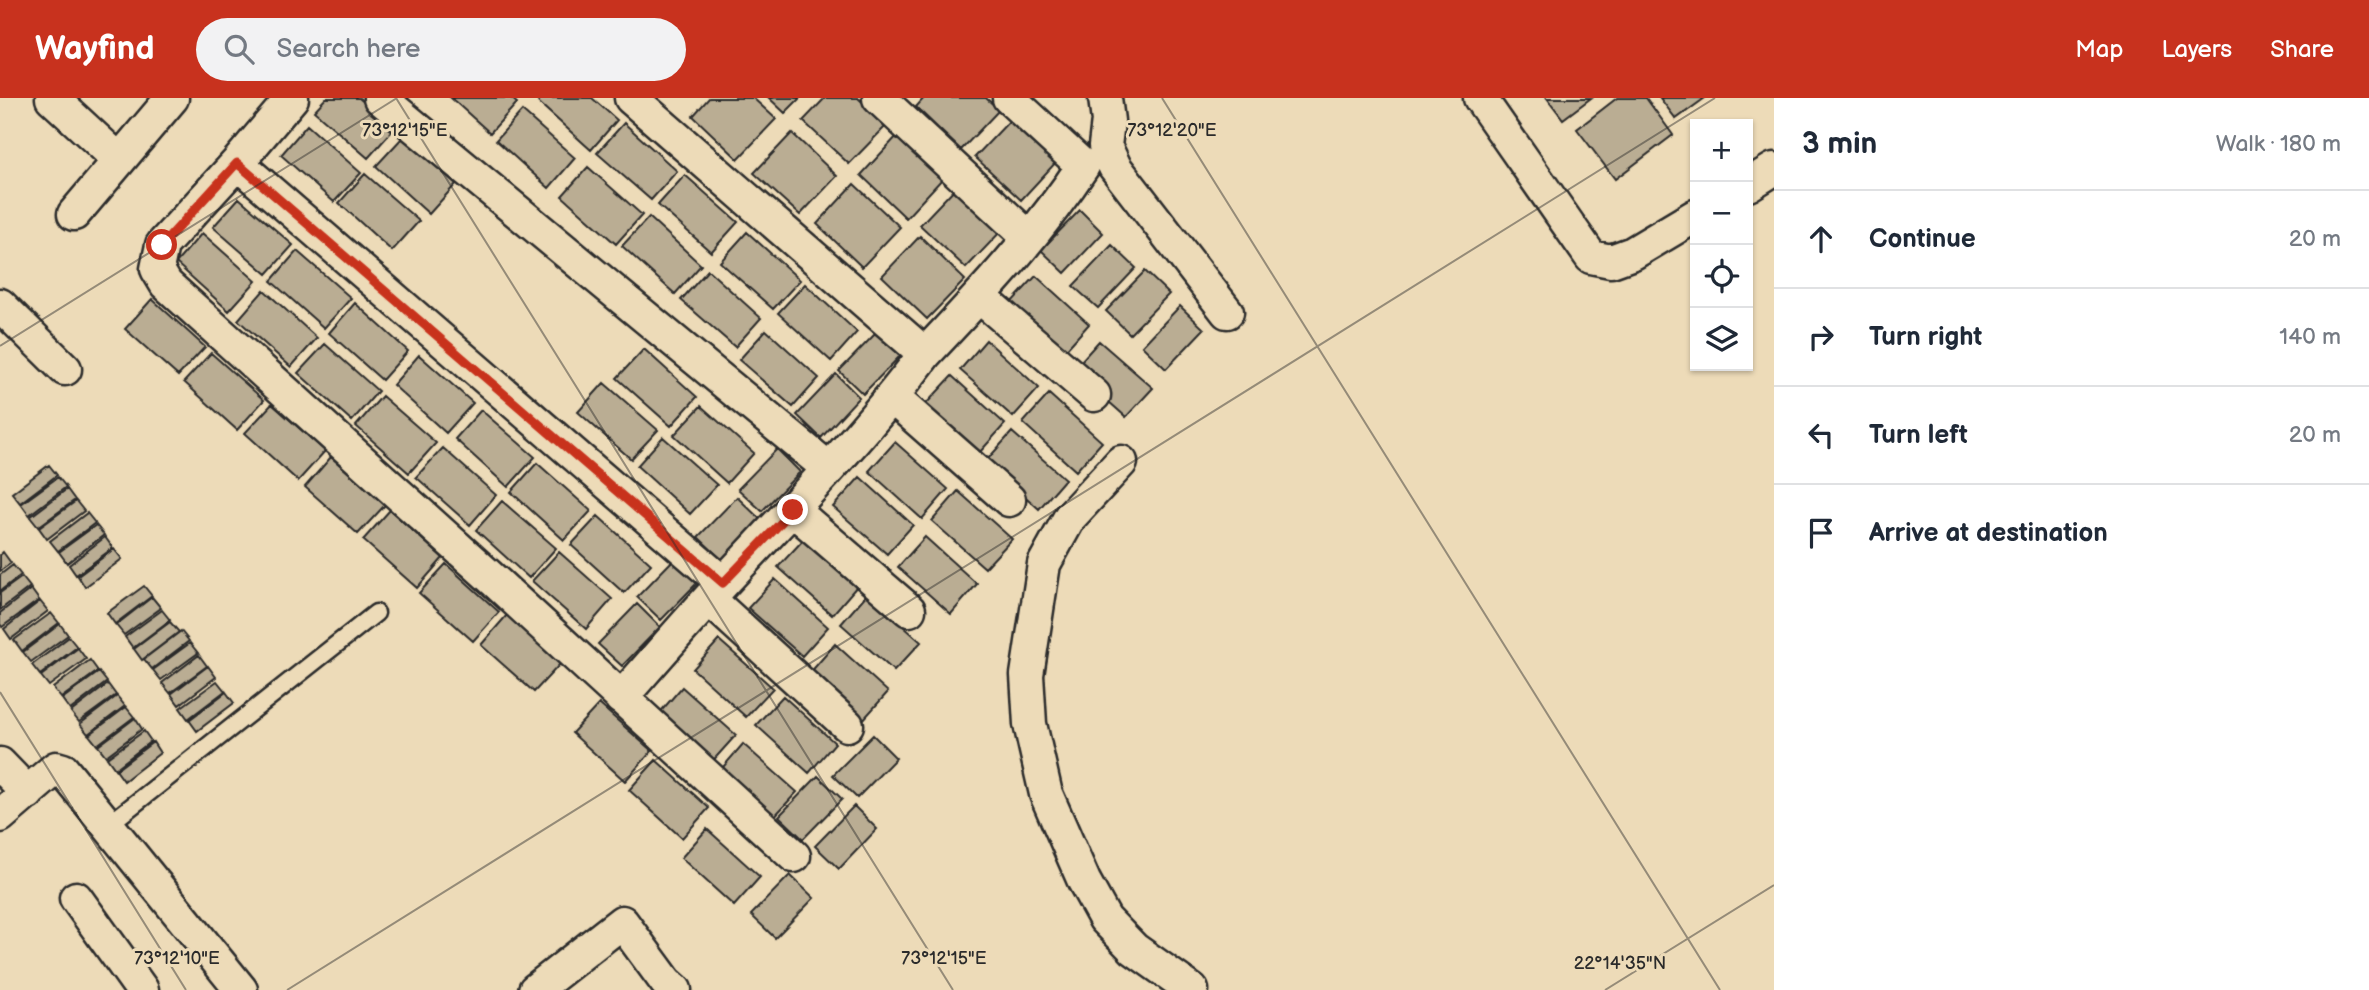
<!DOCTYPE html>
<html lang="en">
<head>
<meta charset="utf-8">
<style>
  :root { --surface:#fff; --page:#f2f2f3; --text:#1f2937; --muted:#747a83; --line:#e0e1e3; --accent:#c8321e }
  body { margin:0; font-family:"Balsamiq Sans",sans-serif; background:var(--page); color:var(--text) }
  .controls { position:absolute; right:21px; top:21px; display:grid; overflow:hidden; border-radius:0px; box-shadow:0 2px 5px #0004 }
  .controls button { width:63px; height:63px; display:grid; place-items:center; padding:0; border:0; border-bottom:2px solid var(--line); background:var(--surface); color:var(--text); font:35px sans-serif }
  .stop { position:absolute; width:21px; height:21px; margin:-16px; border:5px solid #c8321e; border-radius:50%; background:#fff }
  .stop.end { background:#c8321e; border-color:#fff; box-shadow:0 2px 7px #0008 }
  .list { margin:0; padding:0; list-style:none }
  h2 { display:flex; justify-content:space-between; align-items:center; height:91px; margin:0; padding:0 28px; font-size:30px }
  h2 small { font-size:23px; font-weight:400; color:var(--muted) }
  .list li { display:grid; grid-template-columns:46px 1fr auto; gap:21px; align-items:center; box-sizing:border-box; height:98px; padding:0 28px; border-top:2px solid var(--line) }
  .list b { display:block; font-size:26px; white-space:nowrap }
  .list em { font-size:23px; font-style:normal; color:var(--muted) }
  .icon { flex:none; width:38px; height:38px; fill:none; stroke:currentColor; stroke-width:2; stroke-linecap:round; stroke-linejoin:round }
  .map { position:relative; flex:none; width:1774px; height:892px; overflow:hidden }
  header { display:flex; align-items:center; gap:42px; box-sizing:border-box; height:98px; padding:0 35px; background:var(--accent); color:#fff }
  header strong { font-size:33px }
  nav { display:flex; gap:38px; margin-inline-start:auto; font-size:24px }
  .search { width:490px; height:63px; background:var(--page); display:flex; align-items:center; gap:18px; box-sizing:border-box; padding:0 24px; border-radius:38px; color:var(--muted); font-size:26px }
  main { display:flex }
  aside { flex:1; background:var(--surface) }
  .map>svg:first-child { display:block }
  .building { fill:#baad93; stroke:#2b2b2b; stroke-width:2 }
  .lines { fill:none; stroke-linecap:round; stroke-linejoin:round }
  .service-casing { stroke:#2b2b2b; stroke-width:21 }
  .minor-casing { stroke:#2b2b2b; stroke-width:37 }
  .service { stroke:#eddbb8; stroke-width:16 }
  .minor { stroke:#eddbb8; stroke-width:32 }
  .route { stroke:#c8321e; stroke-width:9 }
  .ticks { fill:none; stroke:#2b2b2b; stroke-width:2; stroke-opacity:0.45 }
  .ticks-label { font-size:18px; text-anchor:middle; fill:#2b2b2b; stroke:#eddbb8; stroke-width:6; stroke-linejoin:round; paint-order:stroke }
</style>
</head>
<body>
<header>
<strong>Wayfind</strong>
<div class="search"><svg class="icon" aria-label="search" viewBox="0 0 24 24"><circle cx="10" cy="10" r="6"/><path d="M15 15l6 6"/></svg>Search here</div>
<nav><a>Map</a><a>Layers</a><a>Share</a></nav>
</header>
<main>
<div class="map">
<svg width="1774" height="892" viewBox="0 0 1774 892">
  <rect width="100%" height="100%" fill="#eddbb8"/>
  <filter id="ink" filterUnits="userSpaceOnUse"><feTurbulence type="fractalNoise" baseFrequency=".0143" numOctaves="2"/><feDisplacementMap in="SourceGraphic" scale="14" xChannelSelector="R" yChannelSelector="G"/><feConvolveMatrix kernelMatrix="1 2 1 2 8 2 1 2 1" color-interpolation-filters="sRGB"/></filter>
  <g filter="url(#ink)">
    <path class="building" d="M326 0H359L394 31 368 60 314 13Z
      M451 0H511L517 5 490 35Z
      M541 0H592L617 22 591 52 538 4Z
      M709 0H753L776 21 738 61 693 18Z
      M769 0H800L785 15Z
      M825 0H858L887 27 849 66 803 23Z
      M924 0H986L999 12 961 52 916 9Z
      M1547 0H1591L1563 21Z
      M1617 0H1646L1673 37 1615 81 1577 31Z
      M1660 0H1705L1676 21Z
      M522 13 575 60 549 90 496 42Z
      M1013 19 1058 62 1021 102 975 59Z
      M624 25 677 73 651 102 597 55Z
      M307 27 361 75 334 104 281 57Z
      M792 35 837 78 800 117 754 75Z
      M898 37 943 80 906 120 861 77Z
      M403 39 456 86 429 116 376 68Z
      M588 69 642 117 616 146 562 98Z
      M365 76 419 123 392 153 339 105Z
      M685 77 738 124 711 154 658 107Z
      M854 86 900 129 862 169 817 126Z
      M958 87 1003 131 966 170 920 127Z
      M239 100 293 147 267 176 213 129Z
      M1080 112 1103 135 1065 175 1041 152Z
      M649 119 701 167 675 196 622 148Z
      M747 134 800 182 773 211 720 164Z
      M202 135 256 183 229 213 176 165Z
      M920 138 965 182 927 221 882 178Z
      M1112 147 1136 170 1098 210 1073 188Z
      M297 153 351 200 324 230 271 183Z
      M708 172 761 220 735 249 681 202Z
      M1145 173 1169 196 1130 236 1106 213Z
      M1036 178 1089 226 1063 255 1009 207Z
      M805 186 857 234 831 263 778 215Z
      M264 192 317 240 291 269 238 222Z
      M152 201 205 249 178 278 125 231Z
      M355 205 408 253 382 282 329 235Z
      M1180 208 1204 231 1166 271 1142 248Z
      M766 232 819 280 793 309 739 262Z
      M878 233 902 256 863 296 839 273Z
      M986 242 1039 290 1013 319 960 272Z
      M1099 243 1153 290 1126 319 1073 272Z
      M325 246 378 293 352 323 298 275Z
      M644 251 697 299 671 328 617 280Z
      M211 255 264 302 237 332 184 284Z
      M419 257 473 305 446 335 393 287Z
      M836 276 859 299 821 340 797 317Z
      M952 278 1005 326 979 355 925 307Z
      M604 285 658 332 631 361 578 314Z
      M1049 296 1102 344 1076 373 1023 325Z
      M382 298 436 345 409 375 356 328Z
      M272 306 325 353 298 383 245 335Z
      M701 308 754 355 727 385 674 337Z
      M481 312 535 359 508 389 455 341Z
      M1012 334 1065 381 1039 411 986 363Z
      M663 339 717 387 690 416 637 368Z
      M895 344 948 391 922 421 869 373Z
      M443 350 496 397 470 427 416 379Z
      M777 351 800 374 762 413 738 391Z
      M331 359 385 407 358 436 305 389Z
      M537 365 591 413 564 442 511 394Z
      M49 367 57 377 20 405 12 395Z
      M58 379 66 389 29 417 21 406Z
      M860 379 913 427 887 456 833 409Z
      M67 391 75 402 38 429 30 419Z
      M958 393 1012 441 985 470 932 423Z
      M737 399 761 422 722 462 698 439Z
      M76 403 84 413 47 441 39 430Z
      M502 403 556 450 529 480 476 432Z
      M390 412 443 460 417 490 363 442Z
      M87 415 95 425 58 453 50 443Z
      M598 418 651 466 624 495 571 447Z
      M96 427 104 437 67 465 59 454Z
      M105 439 113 450 76 477 69 467Z
      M925 439 977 486 951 516 898 469Z
      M805 440 858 487 832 517 778 469Z
      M114 451 122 461 85 489 78 478Z
      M3 454 11 465 0 473V457Z
      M559 454 612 501 586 531 532 483Z
      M676 459 700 482 661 522 637 499Z
      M446 466 499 514 473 543 419 495Z
      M13 467 21 477 0 493V477Z
      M22 479 30 489 0 512V495Z
      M775 481 828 529 802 558 748 510Z
      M144 488 152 498 115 526 107 515Z
      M31 491 39 502 2 529 0 526V515Z
      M867 496 921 544 894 573 841 526Z
      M152 499 161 510 124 537 116 527Z
      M40 503 48 513 11 541 4 531Z
      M637 506 660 529 622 568 598 546Z
      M162 512 170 522 133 550 125 539Z
      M51 515 59 525 22 553 14 542Z
      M507 517 561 565 534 594 481 547Z
      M170 524 179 534 142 562 134 551Z
      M60 526 68 537 31 564 23 554Z
      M181 533 189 543 152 571 144 561Z
      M69 539 77 549 40 577 32 567Z
      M719 542 773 590 746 619 693 571Z
      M190 545 198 555 161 582 153 572Z
      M835 546 888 594 862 623 809 576Z
      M78 550 86 561 49 588 41 578Z
      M199 557 207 568 170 595 162 585Z
      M90 562 98 573 61 600 53 590Z
      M208 568 216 579 179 607 171 596Z
      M99 574 107 584 70 612 62 601Z
      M217 583 225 593 188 621 180 610Z
      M108 586 116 597 79 624 71 614Z
      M682 589 736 637 709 667 656 619Z
      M226 594 234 605 197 633 189 622Z
      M117 598 125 608 88 636 80 626Z
      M783 598 835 645 809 675 756 627Z
      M599 606 652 653 625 683 572 635Z
      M126 609 134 619 97 647 89 637Z
      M135 620 142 631 106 658 98 648Z
      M144 633 151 643 115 671 107 660Z
      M873 637 896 660 857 700 833 677Z
      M153 644 160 655 124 683 116 672Z
      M743 646 797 694 770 723 717 676Z
      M656 662 709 710 682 740 629 692Z
      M818 678 842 701 803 741 779 718Z
      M854 708 877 731 839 771 815 748Z
      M707 731 760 779 734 808 681 760Z
      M790 777 814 800 775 840 751 817Z"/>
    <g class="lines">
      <defs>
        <path id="service" d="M108 727 376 515"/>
        <path id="minor" d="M52 0 118 61
          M292 0 237 65 162 147 157 171 166 186 499 487 794 758
          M380 0 828 370
          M631 0 925 256C981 197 1038 136 1083 68L1009 0
          M879 0 1028 139
          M1105 0 1108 23 1105 48 1115 69 1227 214
          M1480 0 1591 159 1611 163 1633 155 1695 118
          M237 65 723 485
          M1748 87 1774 71
          M74 116 172 0
          M980 199 1094 297
          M0 207 65 271
          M892 299 1009 402
          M1121 364 1070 419 1044 466 1027 577 1030 626 1046 696 1084 783 1105 821 1134 851 1192 892
          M793 412 909 512
          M709 501 847 627
          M621 600C655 561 689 522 724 484 793 410 864 337 925 256
          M0 666 28 695
          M0 718 56 670 63 672 241 892
          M76 800 142 892
          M535 892 622 824 666 884 675 892"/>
      </defs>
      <use href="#service" class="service-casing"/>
      <use href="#minor" class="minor-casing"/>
      <use href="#service" class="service"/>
      <use href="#minor" class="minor"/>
    </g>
  </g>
  <g class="lines" filter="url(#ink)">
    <path class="route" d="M162 147 237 65 723 485 793 412"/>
  </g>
  <path class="ticks" d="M396 0 953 892M1162 0 1720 892M0 248 397 0M0 594 186 892M287 892 1715 0M1605 892 1774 787"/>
  <g class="ticks-label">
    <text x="405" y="38">73°12'15"E</text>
    <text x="1172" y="38">73°12'20"E</text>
    <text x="177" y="866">73°12'10"E</text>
    <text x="944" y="866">73°12'15"E</text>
    <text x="1620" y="871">22°14'35"N</text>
  </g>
</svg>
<div class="controls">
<button>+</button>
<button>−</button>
<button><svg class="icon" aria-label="locate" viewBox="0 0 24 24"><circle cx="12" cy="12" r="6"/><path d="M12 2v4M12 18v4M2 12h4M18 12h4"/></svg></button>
<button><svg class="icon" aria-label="layers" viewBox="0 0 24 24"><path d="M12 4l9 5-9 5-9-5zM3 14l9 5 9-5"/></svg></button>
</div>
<div class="stop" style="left:162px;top:147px"></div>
<div class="stop end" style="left:793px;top:412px"></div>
</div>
<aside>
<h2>3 min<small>Walk · 180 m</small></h2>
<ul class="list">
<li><svg class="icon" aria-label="ahead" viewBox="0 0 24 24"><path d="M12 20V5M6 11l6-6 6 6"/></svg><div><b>Continue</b></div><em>20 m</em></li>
<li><svg class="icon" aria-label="right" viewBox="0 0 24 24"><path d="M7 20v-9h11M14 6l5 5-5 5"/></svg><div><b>Turn right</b></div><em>140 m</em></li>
<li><svg class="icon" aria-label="left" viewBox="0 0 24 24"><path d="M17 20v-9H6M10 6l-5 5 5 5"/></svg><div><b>Turn left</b></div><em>20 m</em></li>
<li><svg class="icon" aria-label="arrive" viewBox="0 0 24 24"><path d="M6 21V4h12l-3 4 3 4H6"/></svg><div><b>Arrive at destination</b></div></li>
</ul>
</aside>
</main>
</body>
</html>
